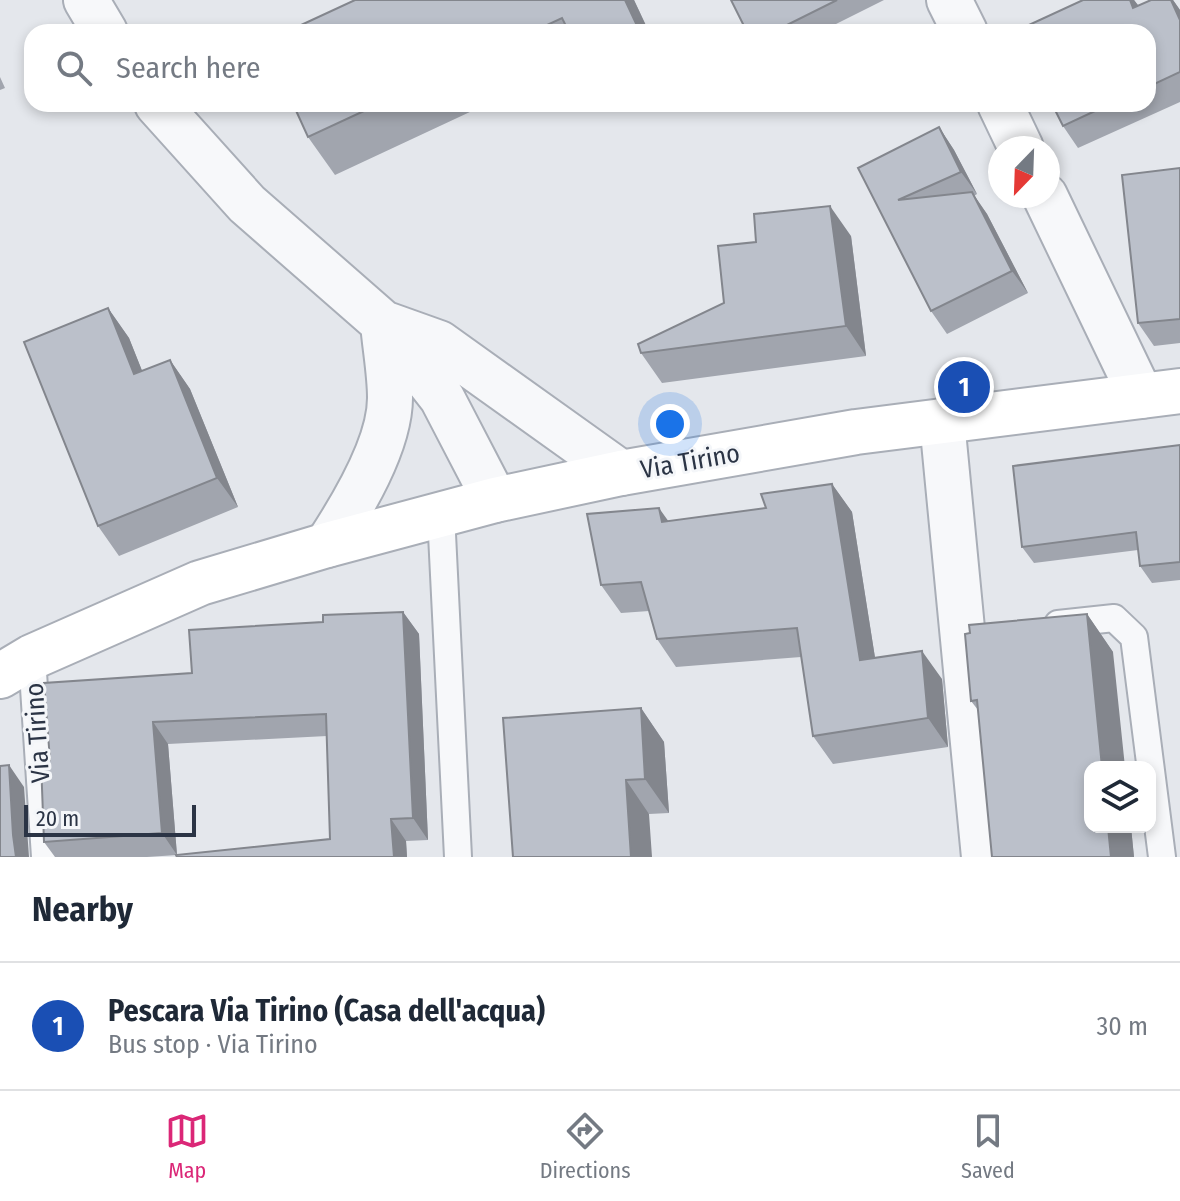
<!DOCTYPE html>
<html lang="en">
<head>
<meta charset="utf-8">
<style>
  :root { --surface:#fff; --page:#f6f6f7; --text:#1f2937; --muted:#747a83; --line:#e0e1e3; --accent:#db2777 }
  body { margin:0; font-family:"Fira Sans Condensed",sans-serif; background:var(--page); color:var(--text) }
  .controls { position:absolute; right:24px; bottom:24px; display:grid; overflow:hidden; border-radius:16px; box-shadow:0 4px 12px #0003 }
  .controls button { width:72px; height:72px; display:grid; place-items:center; padding:0; border:0; border-bottom:2px solid var(--line); background:var(--surface); color:var(--text); font:40px sans-serif }
  .compass { position:absolute; left:988px; top:136px; width:72px; height:72px; border-radius:50%; background:var(--surface); box-shadow:0 4px 12px #0003; rotate:203deg }
  .scale { position:absolute; left:24px; bottom:20px; width:172px; box-sizing:border-box; padding-left:8px; border:4px solid #2b3445; border-top:0; font-size:22px; line-height:28px; white-space:nowrap; color:#2b3445; -webkit-text-stroke:6px #f4f6f9; paint-order:stroke }
  .you { position:absolute; left:670px; top:424px; width:28px; height:28px; margin:-20px; border:6px solid #fff; border-radius:50%; background:#1a73e8; box-shadow:0 0 0 12px #1a73e833 }
  .badge { display:grid; place-items:center; width:52px; height:52px; border-radius:50%; background:var(--accent); color:#fff; font-size:26px; font-weight:700 }
  .pin { position:absolute; translate:-50% -50%; border:4px solid #fff; box-shadow:0 2px 8px #0006 }
  .list { margin:0; padding:0; list-style:none }
  h2 { display:flex; justify-content:space-between; align-items:center; height:104px; margin:0; padding:0 32px; font-size:34px }
  h2 small { font-size:26px; font-weight:400; color:var(--muted) }
  .list li { display:grid; grid-template-columns:52px 1fr auto; gap:24px; align-items:center; box-sizing:border-box; height:128px; padding:0 32px; border-top:2px solid var(--line) }
  .list b { display:block; font-size:30px; white-space:nowrap }
  .list p { margin:0; font-size:26px; white-space:nowrap; color:var(--muted) }
  .list em { font-size:26px; font-style:normal; color:var(--muted) }
  .icon { flex:none; width:44px; height:44px; fill:none; stroke:currentColor; stroke-width:2; stroke-linecap:round; stroke-linejoin:round }
  .map { position:relative; flex:none; width:1180px; height:857px; overflow:hidden }
  .search { position:absolute; background:var(--surface); box-shadow:0 4px 12px #0003; left:24px; right:24px; top:24px; height:88px; display:flex; align-items:center; gap:20px; box-sizing:border-box; padding:0 28px; border-radius:24px; color:var(--muted); font-size:30px }
  .sheet { height:232px; background:var(--surface) }
  nav { display:flex; justify-content:space-around; align-items:center; box-sizing:border-box; height:112px; border-top:2px solid var(--line); background:var(--surface); font-size:22px; color:var(--muted) }
  nav a { display:grid; justify-items:center; gap:4px }
  nav .on { color:var(--accent) }
  .map>svg:first-child { display:block }
  .lines { fill:none; stroke-linecap:round; stroke-linejoin:round }
  .lane-casing { stroke:#a9aeb7; stroke-width:30 }
  .street-casing { stroke:#a9aeb7; stroke-width:48 }
  .secondary-casing { stroke:#a9aeb7; stroke-width:48 }
  .lane { stroke:#f7f8fa; stroke-width:26 }
  .street { stroke:#f7f8fa; stroke-width:44 }
  .secondary { stroke:#fff; stroke-width:44 }
  .wall { fill:#a1a5ae }
  .shaded-wall { fill:#83868d }
  .building { fill:#bbc0ca; stroke:#83868d; stroke-width:2 }
  .labels { text-anchor:middle; stroke-width:6; stroke-linejoin:round; paint-order:stroke }
  .street-label { font-size:26px; fill:#2b3445; stroke:#f4f6f9 }
</style>
</head>
<body>
<div class="map">
<svg width="1180" height="857" viewBox="0 0 1180 857">
  <rect width="100%" height="100%" fill="#e4e7ec"/>
  <g class="lines">
    <defs>
      <path id="lane" d="M441 514 458 857
        M1058 624 1114 618 1134 637 1162 857
        M32 657 45 857"/>
      <path id="street" d="M86 0 105 32
        M949 0 965 32
        M157 104 247 204 383 323 442 398 495 500
        M1000 104 1021 148
        M1045 196 1141 396
        M383 323 439 343 621 473
        M942 421 984 857
        M327 545C352 507 390 445 390 398 390 373 385 348 383 323"/>
      <path id="secondary" d="M0 676 32 657 200 583 327 545 495 500 621 473 856 432 1180 391"/>
    </defs>
    <use href="#lane" class="lane-casing"/>
    <use href="#street" class="street-casing"/>
    <use href="#secondary" class="secondary-casing"/>
    <use href="#lane" class="lane"/>
    <use href="#street" class="street"/>
    <use href="#secondary" class="secondary"/>
  </g>
  <path class="wall" d="M634 0 649 32H286Z
    M731 0H884L820 32H747Z
    M1083 0H1134L1138 6 1151 0H1173L1180 10V102L1078 148 1063 126 1052 104H1148V32Z
    M0 77 5 88 0 90Z
    M293 104H487L335 175 308 137Z
    M939 127 954 150 977 194 974 196 987 214 1028 293 947 334 931 311 858 168Z
    M1180 168V343L1154 346 1138 323Z
    M851 236 866 356 662 383 641 353 724 303Z
    M108 308 129 338 142 371 170 360 190 389 238 507 119 556 98 526Z
    M1180 445V580L1152 583 1140 566 1138 550 1034 563 1022 547Z
    M832 484 852 512 875 658 942 679 948 747 833 764 813 736 801 657 676 667 657 639 649 611 621 613 601 585 668 521 766 508Z
    M403 612 419 634 428 840 406 841 407 857H177L330 839 327 736 168 744 177 855 147 857H55L44 842 50 760 192 673 323 622Z
    M1087 614 1113 652 1090 827H1131L1134 857H992L978 710 971 701Z
    M641 708 664 742 669 813 649 814 503 718Z"/>
  <path class="shaded-wall" d="M625 0H634L649 32H640Z
    M1130 0H1134L1138 5 1149 31 1133 8Z
    M1171 0H1173L1180 10V20Z
    M939 127 954 150 977 194 961 172Z
    M972 192 987 214 1028 293 1012 271Z
    M830 206 851 236 866 356 846 326Z
    M108 308 129 338 155 403 134 374Z
    M170 360 190 389 238 507 217 478Z
    M832 484 852 512 880 689 860 660Z
    M659 508 679 536 662 522Z
    M403 612 419 634 428 840 413 818Z
    M1087 614 1113 652 1125 767H1102Z
    M922 651 942 679 948 747 928 718Z
    M641 708 664 742 669 813 645 779Z
    M153 722 168 744 177 855 162 833Z
    M9 765 24 787 29 857H16L13 835Z
    M626 780 649 814 652 857H631Z
    M391 819 406 841 407 857H394Z
    M1108 827H1131L1134 857H1111Z"/>
  <path class="building" d="M355 0H625L640 32H569L562 18 532 32H286Z
    M731 0H837L773 32H747Z
    M1083 0H1130L1133 8 1151 0H1171L1180 20V72L1148 87V32H1019L1018 30Z
    M293 104H379L308 137Z
    M1052 104H1110L1063 126Z
    M939 127 961 172 898 200 972 192 1012 271 931 311 858 168Z
    M1180 168V319L1138 323 1122 175Z
    M830 206 846 326 641 353 638 344 724 303 718 246 756 242 754 214Z
    M108 308 134 374 170 360 217 478 98 526 24 342Z
    M1180 445V562L1140 566 1136 532 1022 547 1013 466Z
    M832 484 860 660 922 651 928 718 813 736 797 628 657 639 641 582 601 585 587 514 659 508 662 522 766 508 761 494Z
    M403 612 413 818 391 819 394 857H177L176 855 330 839 326 714 153 722 162 833 44 842 41 761 50 760 44 683 192 673 189 630 323 622V615Z
    M1087 614 1102 767H1090V827H1108L1111 857H992L977 700 971 701 965 634 970 633 969 625Z
    M641 708 645 779 626 780 631 857H513L503 718Z
    M9 765 13 835 16 857H0V766Z"/>
  <g class="labels">
    <g class="street-label">
      <text transform="translate(690 461) rotate(-10)" y="9">Via Tirino</text>
      <text transform="translate(37 733) rotate(-94)" y="9">Via Tirino</text>
    </g>
  </g>
</svg>
<div class="controls">
<button><svg class="icon" aria-label="layers" viewBox="0 0 24 24"><path d="M12 4l9 5-9 5-9-5zM3 14l9 5 9-5"/></svg></button>
</div>
<svg class="compass" viewBox="-18 -18 36 36"><path d="M0-13l5 13h-10z" fill="#e53935"/><path d="M0 13l5-13h-10z" fill="#747a83"/></svg>
<div class="scale">20 m</div>
<div class="you"></div>
<div class="pin badge" style="left:964px;top:387px;background:#1a4fb4">1</div>
<div class="search"><svg class="icon" aria-label="search" viewBox="0 0 24 24"><circle cx="10" cy="10" r="6"/><path d="M15 15l6 6"/></svg>Search here</div>
</div>
<section class="sheet">
<h2>Nearby<small></small></h2>
<ul class="list">
<li><span class="badge" style="background:#1a4fb4">1</span><div><b>Pescara Via Tirino (Casa dell'acqua)</b><p>Bus stop · Via Tirino</p></div><em>30 m</em></li>
</ul>
</section>
<nav>
<a class="on"><svg class="icon" aria-label="map" viewBox="0 0 24 24"><path d="M3 6l6-2 6 2 6-2v14l-6 2-6-2-6 2zM9 4v14M15 6v14"/></svg>Map</a>
<a><svg class="icon" aria-label="directions" viewBox="0 0 24 24"><path d="M12 3l9 9-9 9-9-9zM9 14v-3h6M13 9l2 2-2 2"/></svg>Directions</a>
<a><svg class="icon" aria-label="saved" viewBox="0 0 24 24"><path d="M7 4h10v16l-5-4-5 4z"/></svg>Saved</a>
</nav>
</body>
</html>
